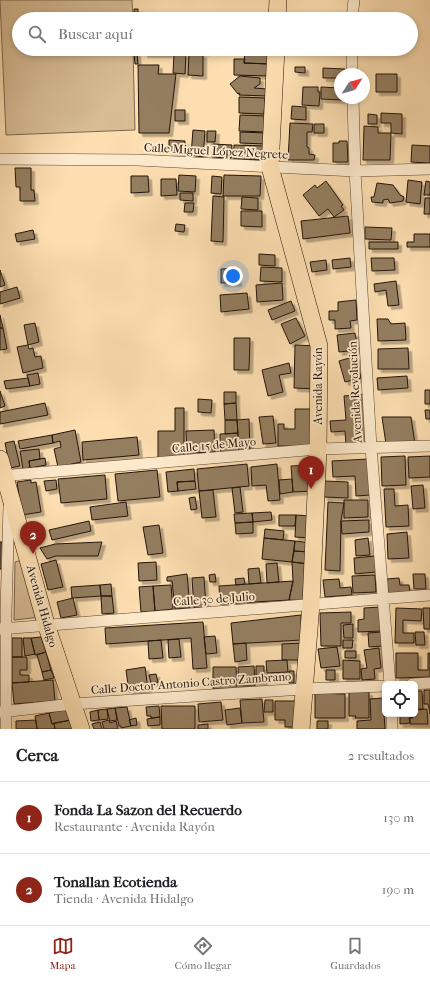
<!DOCTYPE html>
<html lang="es">
<head>
<meta charset="utf-8">
<style>
  :root { --surface:#fff; --page:#f6f6f6; --text:#202124; --muted:#757577; --line:#e0e0e0; --accent:#8f2418 }
  body { margin:0; font-family:"IM FELL French Canon",serif; background:var(--page); color:var(--text) }
  .controls { position:absolute; right:12px; bottom:12px; display:grid; overflow:hidden; border-radius:6px; box-shadow:0 2px 6px #0003 }
  .controls button { width:36px; height:36px; display:grid; place-items:center; padding:0; border:0; border-bottom:1px solid var(--line); background:var(--surface); color:var(--text); font:20px sans-serif }
  .compass { position:absolute; left:334px; top:68px; width:36px; height:36px; border-radius:50%; background:var(--surface); box-shadow:0 2px 6px #0003; rotate:54deg }
  .you { position:absolute; left:233px; top:276px; width:14px; height:14px; margin:-10px; border:3px solid #fff; border-radius:50%; background:#1a73e8; box-shadow:0 0 0 6px #1a73e833 }
  .badge { display:grid; place-items:center; width:26px; height:26px; border-radius:50%; background:var(--accent); color:#fff; font-size:13px; font-weight:700 }
  .pin { position:absolute; translate:-50% -33px; filter:drop-shadow(0 1px 2px #0008) }
  .pin::after { content:''; position:absolute; top:21px; width:14px; height:12px; background:inherit; clip-path:polygon(0 0,100% 0,50% 100%) }
  .list { margin:0; padding:0; list-style:none }
  h2 { display:flex; justify-content:space-between; align-items:center; height:52px; margin:0; padding:0 16px; font-size:17px }
  h2 small { font-size:13px; font-weight:400; color:var(--muted) }
  .list li { display:grid; grid-template-columns:26px 1fr auto; gap:12px; align-items:center; box-sizing:border-box; height:72px; padding:0 16px; border-top:1px solid var(--line) }
  .list b { display:block; font-size:15px; white-space:nowrap }
  .list p { margin:0; font-size:13px; white-space:nowrap; color:var(--muted) }
  .list em { font-size:13px; font-style:normal; color:var(--muted) }
  .icon { flex:none; width:22px; height:22px; fill:none; stroke:currentColor; stroke-width:2; stroke-linecap:round; stroke-linejoin:round }
  .map { position:relative; flex:none; width:430px; height:729px; overflow:hidden }
  .search { position:absolute; background:var(--surface); box-shadow:0 2px 6px #0003; left:12px; right:12px; top:12px; height:44px; display:flex; align-items:center; gap:10px; box-sizing:border-box; padding:0 14px; border-radius:22px; color:var(--muted); font-size:15px }
  .sheet { height:196px; background:var(--surface) }
  nav { display:flex; justify-content:space-around; align-items:center; box-sizing:border-box; height:56px; border-top:1px solid var(--line); background:var(--surface); font-size:11px; color:var(--muted) }
  nav a { display:grid; justify-items:center; gap:2px }
  nav .on { color:var(--accent) }
  .map>svg:first-child { display:block }
  .green { fill:#d7bc94; stroke:#7d684f }
  .building { fill:#947e60; stroke:#23150a; filter:url(#shadow) }
  .lines { fill:none; stroke-linecap:round; stroke-linejoin:round }
  .street-casing { stroke:#594734; stroke-width:12 }
  .primary-casing { stroke:#23150a; stroke-width:18 }
  .street { stroke:#fdeacc; stroke-width:11 }
  .primary { stroke:#fcdeb0; stroke-width:17 }
  .labels { text-anchor:middle; stroke-width:3.5; stroke-linejoin:round; paint-order:stroke }
  .street-label { font-size:12px; fill:#23150a; stroke:#fdeacc }
</style>
</head>
<body>
<div class="map">
<svg width="430" height="729" viewBox="0 0 430 729">
  <defs>
    <filter id="shadow"><feDropShadow dx="3.5" dy="3.5" stdDeviation="0" flood-color="#0004"/></filter>
  </defs>
  <rect width="100%" height="100%" fill="#fcdeb0"/>
  <filter id="stains"><feTurbulence type="fractalNoise" baseFrequency=".005" numOctaves="4"/><feColorMatrix values="0 0 0 0 .2 0 0 0 0 .09 0 0 0 0 .02 0 0 0 .5 -.17"/></filter>
  <radialGradient id="worn" r=".72"><stop offset=".6" stop-color="#630" stop-opacity="0"/><stop offset="1" stop-color="#630" stop-opacity=".3"/></radialGradient>
  <path class="green" d="M0 0H132L133 19H19V49H133L135 130 6 135Z
    M22 560 41 617 14 620 15 562Z"/>
  <path class="building" d="M134 9H138V19H134Z
    M144 49H169V54H144Z
    M196 49H207L206 52H196Z
    M245 49H270V64L244 63Z
    M134 53H137L138 64H135Z
    M189 53 203 54V76L188 75Z
    M174 54H186L185 74 173 73Z
    M234 59H245L244 63 269 64V76L234 75Z
    M138 65H159L158 74H176L169 133H139Z
    M295 67H305V73L295 72Z
    M323 68 345 69V74H340V78H323Z
    M376 74H397V92H376Z
    M240 76 260 78V84L254 88 267 89V96L239 95 240 93 238 94 230 84Z
    M303 87H318V92H320L319 106 302 105Z
    M321 87 340 88V98H343L342 100 321 99Z
    M239 97 265 98 264 114 239 113Z
    M292 106 306 107V120L291 119Z
    M175 110H185V121H175Z
    M381 113 402 114V134L391 133V123H381Z
    M368 114 377 115V124H368Z
    M240 115 267 116 266 132 239 131Z
    M290 123 313 124 312 132H307V147L309 148V154L315 155 314 160H288Z
    M314 124H324V133H314Z
    M364 126 378 127V133H391L390 160H363Z
    M193 130 205 131 203 157 191 155Z
    M207 131H216L215 142H207Z
    M240 132 266 133V144L240 143Z
    M169 140 185 141V152L169 151Z
    M339 141H347L348 162H333V143H339Z
    M213 144 232 145 231 158 212 157Z
    M234 145 265 146 264 160 234 159Z
    M412 145 430 146V163L411 162Z
    M15 168H31V190H34L35 201H20V187H16Z
    M179 175 196 176 195 192 178 191Z
    M224 175 261 176 260 196H223Z
    M131 176H148L149 192 131 193Z
    M212 176 222 177 221 194 211 193Z
    M161 179H176L177 195 161 196Z
    M408 180 422 182 420 204 406 202Z
    M326 181 343 205 341 206 344 210 334 217 328 209 319 216 303 195 315 185 317 188Z
    M426 181 430 182V195H424Z
    M377 183 393 185 400 195 404 197 403 201 390 203 388 199 383 200V203L372 202 371 197H374Z
    M180 193H193V201L180 200Z
    M213 196 224 197 223 242 211 241Z
    M242 197 258 198V210L241 209Z
    M425 198H430V214H424Z
    M185 203H194L193 212H184Z
    M241 211H262V227L241 226Z
    M348 216 350 233 303 239 301 221Z
    M176 224 185 225 184 232 175 231Z
    M365 227 392 228 391 240 365 239Z
    M33 230 35 239 17 242 15 234Z
    M414 234H430V247H407V242H414Z
    M369 242H398V249H369Z
    M259 254 275 255V266L259 265Z
    M350 258 351 267 333 269 332 260Z
    M371 258H394L395 270 372 271Z
    M326 260 327 270 312 272 310 262Z
    M261 267 282 268V282L260 281Z
    M238 268V283H221V269Z
    M0 270 5 285 0 287Z
    M396 281 399 305 388 306 386 290 375 292 374 284Z
    M282 283 283 300 257 302 256 285Z
    M17 287 20 298 0 304V292Z
    M247 293 249 309 221 312 220 295Z
    M356 300 357 320 350 321 351 328 335 329V320H329V311H338V302Z
    M291 301 295 311 272 320 268 310Z
    M0 315 3 328H0Z
    M296 318 305 336 290 344 281 324Z
    M377 319H388L391 324 405 323 406 340 378 341Z
    M35 323 39 342 28 345 24 325Z
    M0 328H3L7 349 0 350Z
    M355 333 358 350 339 352 337 335Z
    M234 338H250L249 370H234Z
    M28 345 29 349 33 348 35 357 41 356 43 368 23 373 17 347Z
    M295 345 317 346 316 389 294 388Z
    M408 348 409 369H378V349Z
    M356 356 361 378 345 382 339 361Z
    M289 363 291 373 279 375 283 392 268 396 262 370Z
    M38 373 40 384 30 386 27 375Z
    M407 376 408 388 378 390 377 378Z
    M28 378 30 386 6 389 4 381Z
    M425 390H430V404H425Z
    M0 391 5 406 0 408Z
    M224 392H236V403L224 404Z
    M366 394 369 445 346 446 345 431 331 432 330 421 346 420 344 396Z
    M198 399 212 400 211 413 198 412Z
    M45 403 48 415 0 424V412Z
    M236 403 237 420H225L224 404Z
    M175 408H184V459H158V431H175Z
    M295 409H315L316 446H278V424H284V429H295Z
    M425 410H430V419H426Z
    M273 416 276 443 263 444 259 417Z
    M382 417H411L415 444H386Z
    M249 419 250 452H239L237 420Z
    M225 420H237L238 433 225 434Z
    M75 430 81 462 58 467 54 449 61 447 60 441 53 443 52 435Z
    M214 430 215 452 187 453 186 431Z
    M238 433V444L220 445V434Z
    M52 435 53 443 20 449 18 441Z
    M137 437 139 455 83 460 82 442Z
    M14 441 20 466 10 468 5 443Z
    M238 444 239 452 221 453 220 445Z
    M39 449 40 459 29 461 30 468 23 469 20 451Z
    M405 456 406 485 382 486 381 457Z
    M430 456V477L409 478 408 457Z
    M45 458 46 465 30 468 29 461Z
    M368 459 370 495 356 496 355 476 333 477 332 461Z
    M247 464 249 486 199 491 197 469Z
    M277 464 280 500 268 501 266 485 252 486 251 467Z
    M311 465 313 491 293 492 291 466Z
    M194 469 195 481 177 482 178 491 168 492 166 472Z
    M157 470 160 497 118 501 115 474Z
    M105 475 107 499 61 503 58 479Z
    M292 479 293 492 280 494 279 480Z
    M31 480V483L36 482 41 512 22 515 17 482Z
    M56 480 57 489 46 491 44 481Z
    M195 481 196 489 178 491 177 482Z
    M324 481 348 482V498L324 497Z
    M423 485 425 508 413 509 411 486Z
    M240 487 243 512 235 513 232 488Z
    M384 489H394L395 506 408 505 409 526 386 527Z
    M213 490 216 517 202 518 199 491Z
    M195 497 197 509 191 510 189 498Z
    M344 500H368V517L344 518Z
    M126 502 128 516 92 520 90 507Z
    M328 502 344 503 341 521 340 571 325 570Z
    M271 512 272 520 253 522 252 513Z
    M252 513 253 522 235 523 234 514Z
    M279 515H296L295 526H279Z
    M296 515 311 516 310 538 295 537Z
    M369 520V532L342 534 341 521Z
    M89 521 91 531 52 540 49 530Z
    M253 522V533L236 534 235 523Z
    M159 525 163 553 148 555 143 527Z
    M265 529 284 531 283 540 264 538Z
    M407 532 409 558 388 559 387 534Z
    M264 538 295 541 292 562 262 559Z
    M368 538 370 555 356 556 355 540Z
    M295 541 311 543 310 552 294 551Z
    M0 542H2L3 569H0Z
    M102 542 98 556H56L47 559 40 548 55 544Z
    M294 551 310 552 309 564 292 562Z
    M375 556 376 572 355 574 354 558Z
    M56 560 63 587 48 590 41 564Z
    M156 562 157 580 139 581 138 563Z
    M292 562 309 564 306 601 289 600 293 581Z
    M277 563 279 582 267 583 266 564Z
    M259 568 261 583 249 584 248 569Z
    M187 574 190 608 175 609 172 581H167V577Z
    M215 574 216 582H210L209 575Z
    M413 574H425L426 589H414Z
    M375 575 376 592 353 593 352 576Z
    M204 577 206 607 194 608 192 578Z
    M244 578 245 584 236 585 235 579Z
    M399 578 400 585H409L410 593 388 594 387 579Z
    M339 579 340 588 351 587 352 595 325 597 323 580Z
    M293 581 289 600 220 604 219 586Z
    M111 584 112 596H101L100 585Z
    M100 585 101 596 72 598 71 587Z
    M171 585 173 609 155 611 153 586Z
    M153 586 155 611 141 612 139 587Z
    M101 596H112L114 613 102 614Z
    M73 598 77 615 61 618 57 602Z
    M381 607 382 631 358 632V620L364 619V608Z
    M396 608 422 609 421 621 403 620V633H414V643H395Z
    M423 608H430V629H424Z
    M351 612V623H341V646H321L320 613Z
    M301 615 302 640 233 644 231 623Z
    M203 622 207 668 193 669 191 638 106 644 105 628Z
    M353 624V638H344L343 625Z
    M381 632 382 646 369 647 368 633Z
    M415 632H424L425 645H416Z
    M215 636 217 653 206 654 204 637Z
    M41 637 46 652 35 655 31 638Z
    M12 638H22V657H12Z
    M23 638H31L35 654 25 656Z
    M179 639 181 657 169 658 168 640Z
    M161 640 163 658 149 659 148 641Z
    M343 640H353L352 648H343Z
    M246 643 247 660 235 662 233 644Z
    M304 643V660H282V644Z
    M337 647 340 666 321 668 318 649Z
    M379 648 381 668 374 669 375 679 362 680 361 669 367 668 364 650Z
    M345 651H356V658H345Z
    M46 652 51 670 42 672 37 655Z
    M396 653H418V670H428V653H430V677L396 678Z
    M12 657H27V670H20V675H29V682L12 683Z
    M287 660 288 672 267 673 266 661Z
    M343 660 360 661V679H343Z
    M254 666 255 686H239L238 667Z
    M256 666H264V683H256Z
    M145 667 148 689 129 692 126 670Z
    M213 667H236L237 689H213Z
    M51 670 54 678 44 680 42 672Z
    M326 670H335V680H326Z
    M289 671H294V683H289Z
    M156 674 158 682 151 683 149 675Z
    M53 680 55 701 14 704 12 683Z
    M424 690H430V714L428 704H424Z
    M415 691H422L423 709H415Z
    M349 692H369V718H355L356 716H349Z
    M315 693 345 694V718H315Z
    M383 698 385 729H357V721L371 720 370 699Z
    M262 699 264 722 242 723 240 700Z
    M265 700H273V712H264Z
    M275 701H300V727H285V720H275Z
    M221 702 223 720 199 722 198 704Z
    M159 706 160 717 151 718V716H147L146 707Z
    M161 706H195V729H162Z
    M127 707 131 726 121 728V726H119L115 708Z
    M115 708 117 720 110 721 107 709Z
    M240 708 242 723 227 725 225 710Z
    M68 709 71 720 52 724 49 713Z
    M107 709 108 719 99 720 98 710Z
    M427 709 428 724H410V718H413L415 710Z
    M98 710 99 720 91 721 90 712Z
    M49 713 52 724 54 723 55 729H37L35 716Z
    M400 714H413V717L409 718 410 723 400 724Z
    M160 717V725L148 726 147 719Z
    M136 718 137 725 131 726 129 720Z
    M36 720 37 729H16V721Z
    M71 720 73 729H55L54 723Z
    M109 720 110 723 116 721 118 729H104L102 722Z
    M317 721H328V729H317Z
    M100 722 102 729H94L92 724Z
    M208 724V729H198V725Z"/>
  <g class="lines">
    <defs>
      <path id="street" d="M352 19 354 0
        M352 49V74
        M353 98 355 171 371 447 390 684
        M0 159 137 160 355 171 430 169
        M0 476 318 449 430 446
        M0 629 430 595
        M412 684 430 683
        M0 712 73 704 303 689 385 686
        M392 714V729
        M6 729V611L9 507"/>
      <path id="primary" d="M277 19 278 0
        M276 49 270 167 319 346 318 449 311 604 301 729
        M0 459 46 624 81 729"/>
    </defs>
    <use href="#street" class="street-casing"/>
    <use href="#primary" class="primary-casing"/>
    <use href="#street" class="street"/>
    <use href="#primary" class="primary"/>
  </g>
  <g class="labels">
    <g class="street-label">
      <text transform="translate(216 151) rotate(3)" y="4">Calle Miguel López Negrete</text>
      <text transform="translate(318 386) rotate(-90)" y="4">Avenida Rayón</text>
      <text transform="translate(355 392) rotate(-93)" y="4">Avenida Revolución</text>
      <text transform="translate(214 445) rotate(-5)" y="4">Calle 15 de Mayo</text>
      <text transform="translate(214 599) rotate(-4)" y="4">Calle 30 de Julio</text>
      <text transform="translate(42 606) rotate(74)" y="4">Avenida Hidalgo</text>
      <text transform="translate(191 683) rotate(-4)" y="4">Calle Doctor Antonio Castro Zambrano</text>
    </g>
  </g>
  <rect width="100%" height="100%" filter="url(#stains)"/>
  <rect width="100%" height="100%" fill="url(#worn)"/>
</svg>
<div class="controls">
<button><svg class="icon" aria-label="locate" viewBox="0 0 24 24"><circle cx="12" cy="12" r="6"/><path d="M12 2v4M12 18v4M2 12h4M18 12h4"/></svg></button>
</div>
<svg class="compass" viewBox="-18 -18 36 36"><path d="M0-13l5 13h-10z" fill="#e53935"/><path d="M0 13l5-13h-10z" fill="#757577"/></svg>
<div class="you"></div>
<div class="pin badge" style="left:311px;top:489px">1</div>
<div class="pin badge" style="left:33px;top:554px">2</div>
<div class="search"><svg class="icon" aria-label="search" viewBox="0 0 24 24"><circle cx="10" cy="10" r="6"/><path d="M15 15l6 6"/></svg>Buscar aquí</div>
</div>
<section class="sheet">
<h2>Cerca<small>2 resultados</small></h2>
<ul class="list">
<li><span class="badge">1</span><div><b>Fonda La Sazon del Recuerdo</b><p>Restaurante · Avenida Rayón</p></div><em>130 m</em></li>
<li><span class="badge">2</span><div><b>Tonallan Ecotienda</b><p>Tienda · Avenida Hidalgo</p></div><em>190 m</em></li>
</ul>
</section>
<nav>
<a class="on"><svg class="icon" aria-label="map" viewBox="0 0 24 24"><path d="M3 6l6-2 6 2 6-2v14l-6 2-6-2-6 2zM9 4v14M15 6v14"/></svg>Mapa</a>
<a><svg class="icon" aria-label="directions" viewBox="0 0 24 24"><path d="M12 3l9 9-9 9-9-9zM9 14v-3h6M13 9l2 2-2 2"/></svg>Cómo llegar</a>
<a><svg class="icon" aria-label="saved" viewBox="0 0 24 24"><path d="M7 4h10v16l-5-4-5 4z"/></svg>Guardados</a>
</nav>
</body>
</html>
